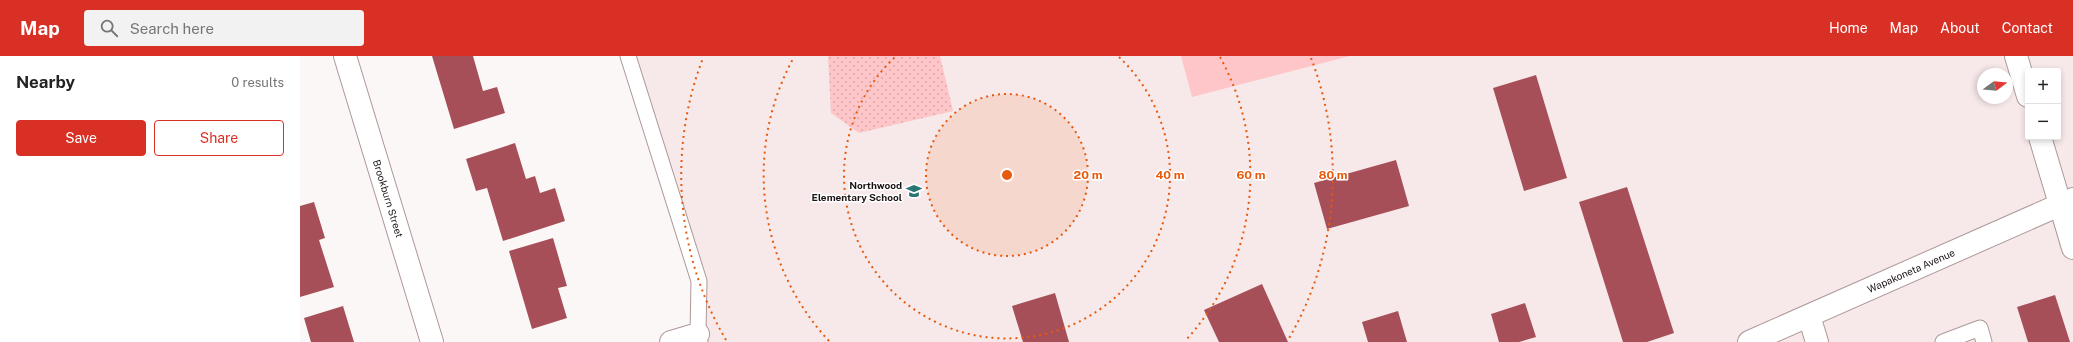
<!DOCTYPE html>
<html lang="en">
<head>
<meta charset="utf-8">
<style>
  :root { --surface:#fff; --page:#f2f2f2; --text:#222; --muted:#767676; --line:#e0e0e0; --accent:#d93025 }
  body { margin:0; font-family:"Public Sans",sans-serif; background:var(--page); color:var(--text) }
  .controls { position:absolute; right:12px; top:12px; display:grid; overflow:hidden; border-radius:4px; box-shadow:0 2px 6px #0003 }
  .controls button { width:36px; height:36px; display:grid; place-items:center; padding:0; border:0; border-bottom:1px solid var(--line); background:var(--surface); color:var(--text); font:20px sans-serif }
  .compass { position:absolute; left:1677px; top:12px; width:36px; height:36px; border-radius:50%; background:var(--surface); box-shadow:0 2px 6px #0003; rotate:74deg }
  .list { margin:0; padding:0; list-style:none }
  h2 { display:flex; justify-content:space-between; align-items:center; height:52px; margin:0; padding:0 16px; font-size:17px }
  h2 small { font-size:13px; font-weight:400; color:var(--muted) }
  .actions { display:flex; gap:8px; padding:12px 16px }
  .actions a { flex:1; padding:9px 0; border:1px solid var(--accent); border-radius:4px; text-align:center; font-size:14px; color:var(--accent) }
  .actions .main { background:var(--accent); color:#fff }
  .icon { flex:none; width:22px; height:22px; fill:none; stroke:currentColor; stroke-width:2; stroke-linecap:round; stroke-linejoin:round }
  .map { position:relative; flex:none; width:1773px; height:286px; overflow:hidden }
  header { display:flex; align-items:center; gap:24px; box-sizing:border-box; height:56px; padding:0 20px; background:var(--accent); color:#fff }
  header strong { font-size:19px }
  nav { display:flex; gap:22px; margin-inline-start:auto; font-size:14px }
  .search { width:280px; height:36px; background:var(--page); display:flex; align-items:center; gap:10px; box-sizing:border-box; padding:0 14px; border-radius:4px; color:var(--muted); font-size:15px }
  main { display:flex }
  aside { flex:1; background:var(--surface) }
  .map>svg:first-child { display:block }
  .built { fill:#f7e9ea; fill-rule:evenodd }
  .park { fill:url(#park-dots) }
  .pitch { fill:#fec6c8 }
  .building { fill:#a74f58 }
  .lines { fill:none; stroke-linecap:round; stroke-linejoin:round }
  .lane-casing { stroke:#ae9898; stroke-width:17 }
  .street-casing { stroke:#ae9898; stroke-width:24 }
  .secondary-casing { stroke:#ae9898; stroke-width:24 }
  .primary-casing { stroke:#ae9898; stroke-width:24 }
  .lane { stroke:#fff; stroke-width:15 }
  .street { stroke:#fff; stroke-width:22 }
  .secondary { stroke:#fff; stroke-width:22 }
  .primary { stroke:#fff; stroke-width:22 }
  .ring { fill:none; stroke:#e8590c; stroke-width:2; stroke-dasharray:2 4 }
  .labels { text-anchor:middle; stroke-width:3; stroke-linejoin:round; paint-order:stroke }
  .poi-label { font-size:10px; font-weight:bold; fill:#1b1314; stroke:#fff; text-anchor:end }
  .street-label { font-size:10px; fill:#1b1314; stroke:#fff }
  .centre { fill:#e8590c; stroke:#fff; stroke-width:2 }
  .ring-label { font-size:12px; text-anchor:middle; font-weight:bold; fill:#e8590c; stroke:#fff; stroke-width:3; stroke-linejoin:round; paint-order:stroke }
</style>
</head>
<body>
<header>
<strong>Map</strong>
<div class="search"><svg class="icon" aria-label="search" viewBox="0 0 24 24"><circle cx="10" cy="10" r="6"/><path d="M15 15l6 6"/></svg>Search here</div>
<nav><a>Home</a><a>Map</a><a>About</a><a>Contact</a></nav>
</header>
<main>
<aside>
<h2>Nearby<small>0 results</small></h2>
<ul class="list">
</ul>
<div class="actions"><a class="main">Save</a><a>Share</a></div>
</aside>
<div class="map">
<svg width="1773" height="286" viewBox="0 0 1773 286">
  <defs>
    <pattern id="park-dots" width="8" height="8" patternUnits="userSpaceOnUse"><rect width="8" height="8" fill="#fec6c8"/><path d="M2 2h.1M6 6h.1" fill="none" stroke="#d9a9ab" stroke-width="1.8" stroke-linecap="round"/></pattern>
  </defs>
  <rect width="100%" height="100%" fill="#fcf7f7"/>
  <path class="built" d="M328 0H1773V286H400L399 225ZM1728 15H1758V81H1728ZM1683 18H1707V42H1683Z"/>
  <path class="park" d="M528 0H640L653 55 559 77 531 57Z"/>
  <path class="pitch" d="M881 0H1050L892 41Z"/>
  <path class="building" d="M132 0H173L183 35 197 31 205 57 154 73Z
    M1236 19 1267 122 1224 135 1193 32Z
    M215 87 226 123 235 120 240 137 255 132 265 165 203 185 187 132 176 135 166 103Z
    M1096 104 1109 150 1027 173 1014 127Z
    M1327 131 1374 277 1347 286H1323L1279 146Z
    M14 146 25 182 19 184 34 231 0 241V150Z
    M253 182 267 230 258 232 267 262 232 273 209 195Z
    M962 228 988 286H919L904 254Z
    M755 237 769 286H723L712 250Z
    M1755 239 1770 286H1728L1717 251Z
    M1225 247 1236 281 1219 286H1199L1191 258Z
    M43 250 54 286H11L4 262Z
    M1098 255 1107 286H1068L1062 266Z"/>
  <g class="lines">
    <defs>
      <path id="lane" d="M328 0 399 225 398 278 400 286
        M1643 286 1680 272 1684 286"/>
      <g id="street">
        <path id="s1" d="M45 0 132 286"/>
        <path d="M1760 148 1773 192"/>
        <path d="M1509 260 1517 286"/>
        <path d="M371 286 398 278"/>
      </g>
      <path id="secondary" d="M1716 0 1728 40
        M1740 81 1760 148"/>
      <g id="primary">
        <path id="s2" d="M1449 286 1773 143"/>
      </g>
    </defs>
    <use href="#lane" class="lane-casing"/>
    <use href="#street" class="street-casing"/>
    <use href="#secondary" class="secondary-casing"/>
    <use href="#primary" class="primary-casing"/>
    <use href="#lane" class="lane"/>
    <use href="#street" class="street"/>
    <use href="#secondary" class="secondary"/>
    <use href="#primary" class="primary"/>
  </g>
  <circle cx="707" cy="119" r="81" fill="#e8590c" fill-opacity=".12"/>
  <g class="ring">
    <circle cx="707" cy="119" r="81"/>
    <path d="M819 1A163 163 0 1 1 595 1"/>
    <path d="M529 285A244 244 0 0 1 494 1M920 1A244 244 0 0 1 885 285"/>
    <path d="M426 284A326 326 0 0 1 403 2M1011 2A326 326 0 0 1 988 284"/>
  </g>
  <defs>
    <symbol id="school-bare" viewBox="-9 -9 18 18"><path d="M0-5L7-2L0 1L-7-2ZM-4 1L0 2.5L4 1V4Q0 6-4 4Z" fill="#2c7573" stroke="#fff" stroke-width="2.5" paint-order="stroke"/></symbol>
  </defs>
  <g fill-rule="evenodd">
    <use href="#school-bare" x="603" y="124" width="22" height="22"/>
  </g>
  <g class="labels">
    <g class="poi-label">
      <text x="602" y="133">Northwood<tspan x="602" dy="12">Elementary School</tspan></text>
    </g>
    <g class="street-label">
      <text dy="4" stroke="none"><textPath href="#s1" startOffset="149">Brookburn Street</textPath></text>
      <text dy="4" stroke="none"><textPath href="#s2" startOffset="177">Wapakoneta Avenue</textPath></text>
    </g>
  </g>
  <circle cx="707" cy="119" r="6" class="centre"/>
  <g class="ring-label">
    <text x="788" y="123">20 m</text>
    <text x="870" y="123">40 m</text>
    <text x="951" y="123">60 m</text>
    <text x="1033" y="123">80 m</text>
  </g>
</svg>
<div class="controls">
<button>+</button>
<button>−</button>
</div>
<svg class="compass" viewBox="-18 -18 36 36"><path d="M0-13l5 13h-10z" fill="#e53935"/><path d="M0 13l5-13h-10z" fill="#767676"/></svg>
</div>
</main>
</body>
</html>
